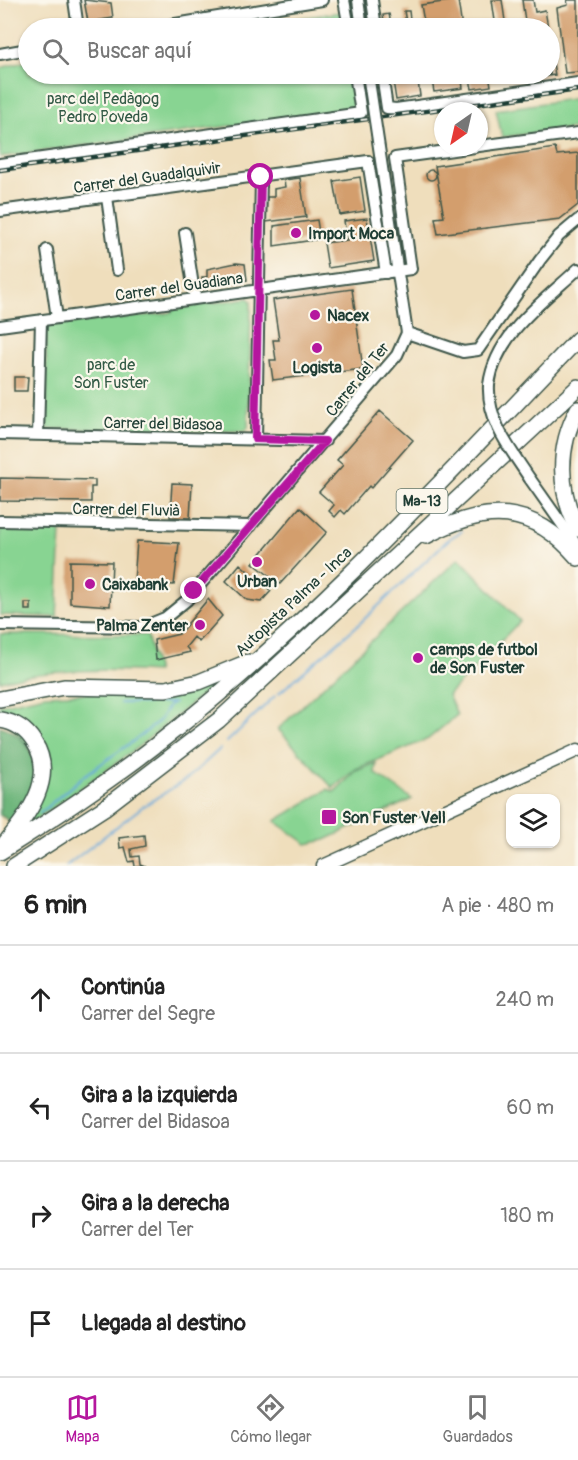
<!DOCTYPE html>
<html lang="es">
<head>
<meta charset="utf-8">
<style>
  :root { --surface:#fff; --page:#f6f6f6; --text:#222; --muted:#767676; --line:#e0e0e0; --accent:#b5179e }
  body { margin:0; font-family:Pangolin,sans-serif; background:var(--page); color:var(--text) }
  .controls { position:absolute; right:18px; bottom:18px; display:grid; overflow:hidden; border-radius:12px; box-shadow:0 2px 4px #0004 }
  .controls button { width:54px; height:54px; display:grid; place-items:center; padding:0; border:0; border-bottom:2px solid var(--line); background:var(--surface); color:var(--text); font:30px sans-serif }
  .compass { position:absolute; left:434px; top:102px; width:54px; height:54px; border-radius:50%; background:var(--surface); box-shadow:0 2px 4px #0004; rotate:214deg }
  .stop { position:absolute; width:18px; height:18px; margin:-14px; border:4px solid #b5179e; border-radius:50%; background:#fff }
  .stop.end { background:#b5179e; border-color:#fff; box-shadow:0 2px 6px #0008 }
  .list { margin:0; padding:0; list-style:none }
  h2 { display:flex; justify-content:space-between; align-items:center; height:78px; margin:0; padding:0 24px; font-size:26px }
  h2 small { font-size:20px; font-weight:400; color:var(--muted) }
  .list li { display:grid; grid-template-columns:39px 1fr auto; gap:18px; align-items:center; box-sizing:border-box; height:108px; padding:0 24px; border-top:2px solid var(--line) }
  .list b { display:block; font-size:22px; white-space:nowrap }
  .list p { margin:0; font-size:20px; white-space:nowrap; color:var(--muted) }
  .list em { font-size:20px; font-style:normal; color:var(--muted) }
  .icon { flex:none; width:33px; height:33px; fill:none; stroke:currentColor; stroke-width:2; stroke-linecap:round; stroke-linejoin:round }
  .map { position:relative; flex:none; width:578px; height:866px; overflow:hidden }
  .search { position:absolute; background:var(--surface); box-shadow:0 2px 4px #0004; left:18px; right:18px; top:18px; height:66px; display:flex; align-items:center; gap:15px; box-sizing:border-box; padding:0 21px; border-radius:33px; color:var(--muted); font-size:22px }
  .sheet { height:510px; background:var(--surface) }
  nav { display:flex; justify-content:space-around; align-items:center; box-sizing:border-box; height:84px; border-top:2px solid var(--line); background:var(--surface); font-size:16px; color:var(--muted) }
  nav a { display:grid; justify-items:center; gap:3px }
  nav .on { color:var(--accent) }
  .map>svg:first-child { display:block }
  .green { fill:#88d492; stroke:#548863; stroke-width:1.5 }
  .forest { fill:#6eb67c; stroke:#467a58; stroke-width:1.5 }
  .lines { fill:none; stroke-linecap:round; stroke-linejoin:round }
  .stream { stroke:#66a8da; stroke-width:2 }
  .building { fill:#d39e6d }
  .minor-casing { stroke:#3e5548; stroke-width:14 }
  .major-casing { stroke:#3e5548; stroke-width:15 }
  .highway-casing { stroke:#3e5548; stroke-width:18 }
  .minor { stroke:#fff; stroke-width:10 }
  .major { stroke:#fff; stroke-width:12 }
  .highway { stroke:#fff; stroke-width:15 }
  .rail-casing { stroke:#1f3d34; stroke-width:4.5 }
  .rail { stroke:#fbf7ec; stroke-width:2; stroke-dasharray:7; stroke-linecap:butt }
  .minor-bridge-casing { stroke:#3e5548; stroke-width:14; stroke-linecap:butt }
  .minor-bridge { stroke:#fff; stroke-width:10 }
  .route { stroke:#b5179e; stroke-width:8 }
  .poi-dot { fill:#b5179e; stroke:#fbf7ec; stroke-width:2 }
  .labels { text-anchor:middle; stroke-width:4.5; stroke-linejoin:round; paint-order:stroke }
  .shield { fill:#fbf7ec; stroke:#61756b; stroke-width:1.5 }
  .shield-label { font-size:15px; font-weight:bold; fill:#1f3d34 }
  .park-label { font-size:16px; fill:#345b47; stroke:#fbf7ec }
  .street-label { font-size:16px; fill:#1f3d34; stroke:#fbf7ec }
  .poi-label { font-size:16px; font-weight:bold; fill:#1f3d34; stroke:#fbf7ec; text-anchor:start }
</style>
</head>
<body>
<div class="map">
<svg width="578" height="866" viewBox="0 0 578 866">
  <rect width="100%" height="100%" fill="#fbf7ec"/>
  <filter id="ink" filterUnits="userSpaceOnUse"><feTurbulence type="fractalNoise" baseFrequency=".0167" numOctaves="2"/><feDisplacementMap in="SourceGraphic" scale="12" xChannelSelector="R" yChannelSelector="G"/><feConvolveMatrix kernelMatrix="1 2 1 2 8 2 1 2 1" color-interpolation-filters="sRGB"/></filter>
  <filter id="wash" filterUnits="userSpaceOnUse"><feTurbulence type="fractalNoise" baseFrequency=".008" numOctaves="4" result="noise"/><feDisplacementMap in="SourceGraphic" scale="24" xChannelSelector="R" yChannelSelector="G"/><feGaussianBlur stdDeviation="1.35" result="paint"/><feColorMatrix in="noise" values="0 0 0 0 0 0 0 0 0 0 0 0 0 0 0 0 0 1.4 0 .05"/><feComposite in="paint" operator="in"/></filter>
  <g filter="url(#wash)">
    <rect width="100%" height="100%" fill="#efdebc"/>
    <path class="green" d="M340 12 343 28H232Z
      M28 61V74H349L354 109 0 157V68Z
      M578 98V128L502 137 496 110Z
      M248 298 251 301 248 428 245 431H180V425L172 426 170 429H47L46 325 163 314 172 312V309Z
      M0 528 61 530 57 617 0 615Z
      M459 558 520 621 448 695 457 715 428 739 356 769 333 788 278 729Z
      M0 634 147 635 157 672C104 669 52 669 0 681Z
      M220 680 132 752 31 823 29 820 48 767 0 714V705L45 695 94 693 158 696Z
      M376 763 375 773 412 799 325 840 307 844 275 821 328 789 334 792 356 771Z"/>
    <path class="forest" d="M0 726C47 744 42 791 11 822L0 815Z"/>
    <g class="lines">
      <path class="stream" d="M578 435V434
        M279 693 358 625 449 539 462 531
        M120 703H171
        M227 742 275 696
        M40 813 81 778 142 735 160 720 169 705 174 703
        M66 866 142 807 187 779 220 749"/>
    </g>
    <g id="blocks">
      <path class="building" d="M84 0 111 3 113 18 88 22Z
        M458 0 462 28H425L421 5Z
        M492 0H502L506 28H496Z
        M522 0H533L535 12 545 10 548 28H526Z
        M567 0H578V72L565 73 557 8 568 5Z
        M404 11H409L411 28H407Z
        M389 14 392 28H385L383 15Z
        M550 46 555 75 532 78V74H550Z
        M392 74H417L420 96 396 100Z
        M431 74H461L463 88 434 92Z
        M469 74H489L491 86 472 89Z
        M555 148 557 155 578 153V205L560 219 438 234 435 218 444 217 435 166Z
        M426 175a5 5 0 1 1 10 0a5 5 0 1 1-10 0Z
        M360 177 365 211 340 215 334 181Z
        M300 178 306 217 266 222 267 197H274V189L285 187 284 180Z
        M367 218 374 261 328 268 324 243 347 240 344 221Z
        M317 220 320 239 274 246V226Z
        M236 263 245 264 247 280 209 285 208 280 202 281V277H207V269Z
        M352 289 363 369 273 380 270 360H276L273 340H279L273 300Z
        M14 377H28L27 391H14Z
        M380 411 413 440 371 488 369 486 345 514 341 510 335 517 329 511 334 505 319 492 343 465 337 460Z
        M0 478 95 480V487H91V502L0 501Z
        M172 483 192 484 190 518 170 517Z
        M300 507 327 532 280 584 253 563Z
        M137 541 179 543 174 585 134 582Z
        M70 561 112 562 110 606 70 603Z
        M240 564 271 591 261 602 247 600 226 581Z
        M208 599 222 616 199 642 194 637 186 647 190 652 156 660 154 640 179 634Z
        M25 603H31V610H25Z
        M144 835 145 846 131 849 132 857 139 856 140 864 145 866H135L134 861 129 862 125 847 120 848 119 838Z"/>
    </g>
  </g>
  <g filter="url(#ink)">
    <use href="#blocks" fill-opacity="0" stroke="#3e5548" stroke-width="1.5"/>
    <g class="lines">
      <defs>
        <path id="minor" d="M74 0 78 28
          M344 0 349 28
          M358 0 362 28
          M372 0 376 28
          M151 28 322 0
          M0 54 28 49
          M382 74 387 108 396 109 578 83
          M479 146 578 133
          M0 164 361 113 355 74
          M107 197 117 270
          M0 211 368 161 386 273
          M185 233 195 299
          M47 250 57 318
          M0 326 411 269 395 158 475 147
          M407 333 463 352 478 350 540 260 559 236 578 220
          M489 385C495 335 544 301 578 269
          M0 434 325 441
          M38 435 41 320
          M256 439 261 177
          M530 479 578 547
          M0 521 251 526
          M0 625 143 627 165 618 187 600 397 355 407 333 390 221"/>
        <path id="major" d="M323 866 578 750"/>
        <path id="highway" d="M578 409C557 447 558 491 578 529
          M426 536C486 504 532 504 578 558
          M0 699 64 687 166 689 199 682 248 662
          M0 720C15 722 26 729 34 742 58 779 26 817 3 846
          M0 852C61 814 119 775 175 730 321 614 449 473 578 339
          M14 866 104 808 219 720 578 387"/>
      </defs>
      <use href="#minor" class="minor-casing"/>
      <use href="#major" class="major-casing"/>
      <use href="#highway" class="highway-casing"/>
      <use href="#minor" class="minor"/>
      <use href="#major" class="major"/>
      <use href="#highway" class="highway"/>
      <defs>
        <path id="rail" d="M0 170 578 90"/>
      </defs>
      <use href="#rail" class="rail-casing"/>
      <use href="#rail" class="rail"/>
      <defs>
        <path id="minor-bridge" d="M368 74 390 221
          M489 385C487 421 511 450 530 479"/>
      </defs>
      <use href="#minor-bridge" class="minor-bridge-casing"/>
      <use href="#minor-bridge" class="minor-bridge"/>
    </g>
  </g>
  <g class="lines" filter="url(#ink)">
    <path class="route" d="M194 591 325 441 255 439 261 177"/>
  </g>
  <g class="poi-dot">
    <circle cx="296" cy="233" r="6"/>
    <circle cx="315" cy="315" r="6"/>
    <circle cx="317" cy="348" r="6"/>
    <circle cx="257" cy="562" r="6"/>
    <circle cx="90" cy="584" r="6"/>
    <circle cx="200" cy="625" r="6"/>
    <circle cx="418" cy="658" r="6"/>
    <rect x="321" y="809" width="16" height="16" rx="3"/>
  </g>
  <g class="labels">
    <rect class="shield" x="396.5" y="489" width="51" height="24" rx="4.5"/>
    <g class="shield-label">
      <text x="422" y="506">Ma-13</text>
    </g>
    <g class="park-label">
      <text x="103" y="104">parc del Pedàgog<tspan x="103" dy="18">Pedro Poveda</tspan></text>
      <text x="111" y="370">parc de<tspan x="111" dy="18">Son Fuster</tspan></text>
    </g>
    <g class="street-label">
      <text transform="translate(147 177) rotate(-8)" y="6">Carrer del Guadalquivir</text>
      <text transform="translate(179 286) rotate(-8)" y="6">Carrer del Guadiana</text>
      <text transform="translate(357 379) rotate(-51)" y="6">Carrer del Ter</text>
      <text transform="translate(163 423) rotate(1)" y="6">Carrer del Bidasoa</text>
      <text transform="translate(126 509) rotate(1)" y="6">Carrer del Fluvià</text>
      <text transform="translate(293 601) rotate(-43)" y="6">Autopista Palma - Inca</text>
    </g>
    <g class="poi-label">
      <text x="308" y="239">Import Moca</text>
      <text x="327" y="321">Nacex</text>
      <text x="317" y="373" text-anchor="middle">Logista</text>
      <text x="257" y="587" text-anchor="middle">Urban</text>
      <text x="102" y="590">Caixabank</text>
      <text x="188" y="631" text-anchor="end">Palma Zenter</text>
      <text x="430" y="655">camps de futbol<tspan x="430" dy="18">de Son Fuster</tspan></text>
      <text x="342" y="823">Son Fuster Vell</text>
    </g>
  </g>
</svg>
<div class="controls">
<button><svg class="icon" aria-label="layers" viewBox="0 0 24 24"><path d="M12 4l9 5-9 5-9-5zM3 14l9 5 9-5"/></svg></button>
</div>
<svg class="compass" viewBox="-18 -18 36 36"><path d="M0-13l5 13h-10z" fill="#e53935"/><path d="M0 13l5-13h-10z" fill="#767676"/></svg>
<div class="stop" style="left:261px;top:177px"></div>
<div class="stop end" style="left:194px;top:591px"></div>
<div class="search"><svg class="icon" aria-label="search" viewBox="0 0 24 24"><circle cx="10" cy="10" r="6"/><path d="M15 15l6 6"/></svg>Buscar aquí</div>
</div>
<section class="sheet">
<h2>6 min<small>A pie · 480 m</small></h2>
<ul class="list">
<li><svg class="icon" aria-label="ahead" viewBox="0 0 24 24"><path d="M12 20V5M6 11l6-6 6 6"/></svg><div><b>Continúa</b><p>Carrer del Segre</p></div><em>240 m</em></li>
<li><svg class="icon" aria-label="left" viewBox="0 0 24 24"><path d="M17 20v-9H6M10 6l-5 5 5 5"/></svg><div><b>Gira a la izquierda</b><p>Carrer del Bidasoa</p></div><em>60 m</em></li>
<li><svg class="icon" aria-label="right" viewBox="0 0 24 24"><path d="M7 20v-9h11M14 6l5 5-5 5"/></svg><div><b>Gira a la derecha</b><p>Carrer del Ter</p></div><em>180 m</em></li>
<li><svg class="icon" aria-label="arrive" viewBox="0 0 24 24"><path d="M6 21V4h12l-3 4 3 4H6"/></svg><div><b>Llegada al destino</b></div></li>
</ul>
</section>
<nav>
<a class="on"><svg class="icon" aria-label="map" viewBox="0 0 24 24"><path d="M3 6l6-2 6 2 6-2v14l-6 2-6-2-6 2zM9 4v14M15 6v14"/></svg>Mapa</a>
<a><svg class="icon" aria-label="directions" viewBox="0 0 24 24"><path d="M12 3l9 9-9 9-9-9zM9 14v-3h6M13 9l2 2-2 2"/></svg>Cómo llegar</a>
<a><svg class="icon" aria-label="saved" viewBox="0 0 24 24"><path d="M7 4h10v16l-5-4-5 4z"/></svg>Guardados</a>
</nav>
</body>
</html>
